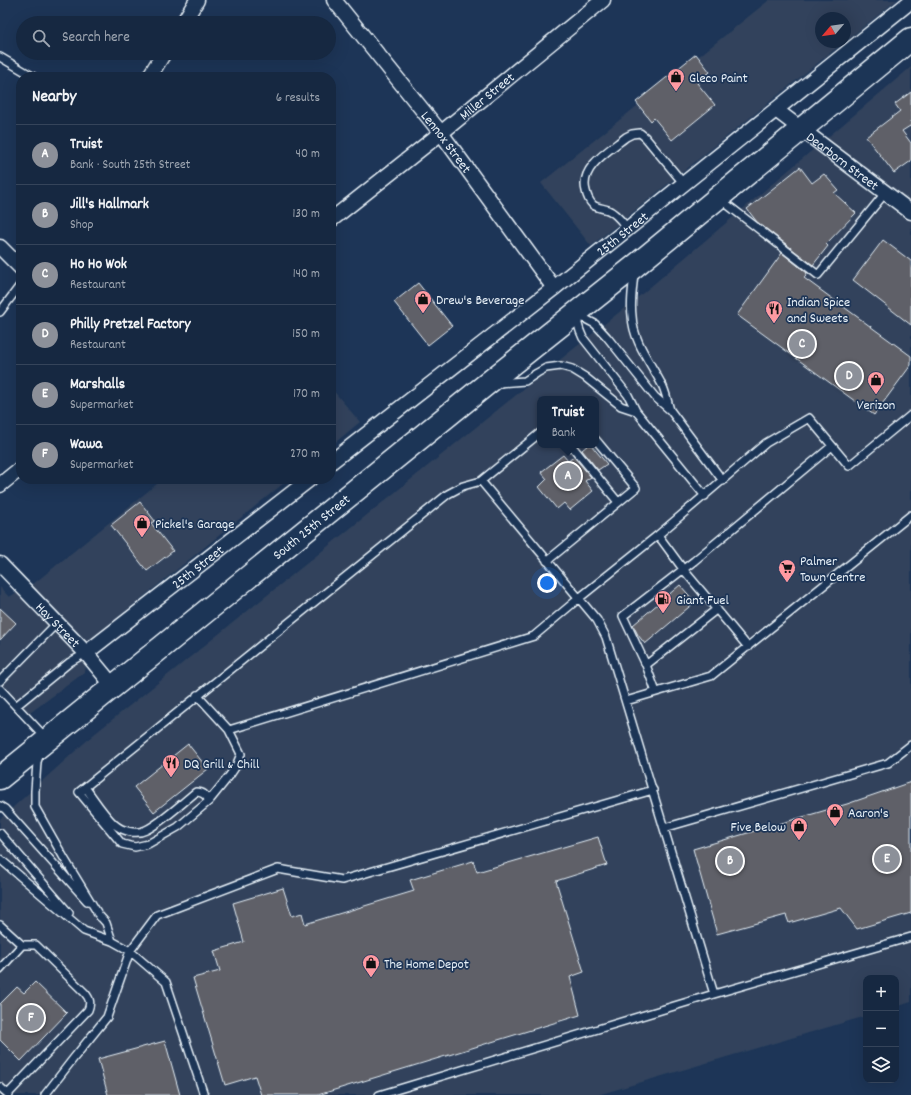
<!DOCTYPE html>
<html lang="en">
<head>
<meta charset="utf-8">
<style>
  :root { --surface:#162841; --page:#1f3048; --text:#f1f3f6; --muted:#9ea6b1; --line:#35445a; --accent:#8c9099 }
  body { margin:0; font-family:Dekko,sans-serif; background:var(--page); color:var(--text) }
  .controls { position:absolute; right:12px; bottom:12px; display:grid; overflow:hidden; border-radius:8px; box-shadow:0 4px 16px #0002 }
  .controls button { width:36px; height:36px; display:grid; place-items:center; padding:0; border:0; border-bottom:1px solid var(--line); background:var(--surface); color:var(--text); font:20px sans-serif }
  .compass { position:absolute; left:815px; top:12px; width:36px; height:36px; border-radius:50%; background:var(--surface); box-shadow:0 4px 16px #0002; rotate:241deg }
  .you { position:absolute; left:547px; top:583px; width:14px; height:14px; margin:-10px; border:3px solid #fff; border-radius:50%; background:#1a73e8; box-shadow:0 0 0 6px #1a73e833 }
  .badge { display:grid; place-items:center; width:26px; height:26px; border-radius:50%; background:var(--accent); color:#fff; font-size:13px; font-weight:700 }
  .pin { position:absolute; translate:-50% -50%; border:2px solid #fff; box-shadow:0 1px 4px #0006 }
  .popup { position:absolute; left:537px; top:396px; width:62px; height:52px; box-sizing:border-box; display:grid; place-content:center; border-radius:8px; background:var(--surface); filter:drop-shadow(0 1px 3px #0005); font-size:13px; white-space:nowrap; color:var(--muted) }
  .popup b { font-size:15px; color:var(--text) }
  .popup::after { content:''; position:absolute; left:50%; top:100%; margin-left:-8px; border:8px solid transparent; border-top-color:var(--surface) }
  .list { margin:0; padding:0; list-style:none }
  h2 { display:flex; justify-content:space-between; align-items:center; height:52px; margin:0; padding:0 16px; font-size:17px }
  h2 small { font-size:13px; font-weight:400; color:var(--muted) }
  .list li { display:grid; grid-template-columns:26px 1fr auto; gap:12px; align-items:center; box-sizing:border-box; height:60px; padding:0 16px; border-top:1px solid var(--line) }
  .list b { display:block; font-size:15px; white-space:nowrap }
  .list p { margin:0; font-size:13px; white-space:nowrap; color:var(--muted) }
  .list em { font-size:13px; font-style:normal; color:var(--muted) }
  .icon { flex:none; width:22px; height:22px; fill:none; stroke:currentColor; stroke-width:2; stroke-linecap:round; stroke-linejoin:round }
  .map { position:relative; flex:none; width:911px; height:1095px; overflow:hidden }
  .search { position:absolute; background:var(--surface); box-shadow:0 4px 16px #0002; left:16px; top:16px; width:320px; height:44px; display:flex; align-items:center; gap:10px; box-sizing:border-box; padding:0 14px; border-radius:22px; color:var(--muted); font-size:15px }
  .panel { position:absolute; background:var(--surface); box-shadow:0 4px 16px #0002; left:16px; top:72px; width:320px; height:412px; border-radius:16px }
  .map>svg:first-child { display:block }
  .built { fill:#30425c; fill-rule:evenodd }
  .building { fill:#5e6068; stroke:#e8f1f8 }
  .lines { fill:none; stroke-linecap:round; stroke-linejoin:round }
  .lane-casing { stroke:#e8f1f8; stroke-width:10 }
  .street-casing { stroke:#e8f1f8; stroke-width:17 }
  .primary-casing { stroke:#e8f1f8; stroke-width:25 }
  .lane { stroke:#1d3557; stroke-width:7 }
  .street { stroke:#1d3557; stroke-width:14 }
  .primary { stroke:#1d3557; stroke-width:22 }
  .labels { text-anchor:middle; stroke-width:3.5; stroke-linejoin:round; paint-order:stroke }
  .poi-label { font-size:14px; fill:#e8f1f8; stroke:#1d3557; text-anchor:start }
  .street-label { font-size:14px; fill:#e8f1f8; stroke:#1d3557 }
</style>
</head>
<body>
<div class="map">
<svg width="911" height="1095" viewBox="0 0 911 1095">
  <rect width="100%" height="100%" fill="#1d3557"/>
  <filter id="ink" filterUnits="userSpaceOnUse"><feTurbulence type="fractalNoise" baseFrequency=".025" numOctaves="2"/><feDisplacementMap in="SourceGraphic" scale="8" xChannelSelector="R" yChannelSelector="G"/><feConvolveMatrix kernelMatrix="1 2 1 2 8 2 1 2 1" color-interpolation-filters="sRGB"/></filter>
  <g filter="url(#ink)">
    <path class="built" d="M769 0H897L845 42V18H821V42H844L591 246 541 183Z
      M911 67V1002L896 1007V978H866V1016L598 1095H0V819L93 735 643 293ZM540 399H596V445H540Z
      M331 388 360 422 331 446Z
      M163 479H289L90 640 85 672 26 716 0 690V587L9 597 37 581Z"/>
    <path class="building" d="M696 54 710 72 697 83 715 105 672 140 654 118 651 121 636 102Z
      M911 92V127L910 126 902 131 911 143V161L894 173 866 137 900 111 895 104Z
      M800 167 812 183 824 174 838 190 834 193 856 213 826 244 828 246 813 265 757 222 747 209Z
      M883 240 911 261V325L853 280Z
      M782 253 807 273 804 278 911 356V365L874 415 737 315Z
      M418 283 452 326 428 345 394 302Z
      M588 445H591L607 464 598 470 582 450Z
      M563 455 568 461 574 457 591 477 585 481 593 491 570 510 564 503 557 509 539 487 547 479 541 472Z
      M140 502 155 521 151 523 173 551 147 571 111 525Z
      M680 585 695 602 645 644 638 635 633 625Z
      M0 608 16 623 0 640Z
      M188 744 208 769 154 812 134 787Z
      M911 782V913L857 929 841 908 789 923 786 915 717 934 693 849 847 804Z
      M598 837 607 865 556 881 584 972 570 977 580 1015 318 1095H261L255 1076 225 1085 193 978 220 971 214 951 244 942 233 903 283 888 292 916 302 913 305 924 414 891 410 880 473 861 477 872Z
      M35 982 67 1013 21 1061 0 1040V1004L17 987 24 993Z
      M165 1041 180 1095H108L98 1059Z"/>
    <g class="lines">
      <defs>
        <path id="lane" d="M0 57 34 77
          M720 199 818 275 886 192
          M628 229C622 222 616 213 608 210 603 208 597 208 593 205 589 201 587 196 586 191 579 167 610 150 626 137L632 134 640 133 645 137 684 184
          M634 273C633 287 630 301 632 316 633 341 650 362 661 383 666 391 667 401 670 410
          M0 312 21 284
          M578 315 595 324 607 337 655 397 670 410 723 481
          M576 317 580 331 583 338 628 395 636 411 705 496
          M498 383 525 381 537 373 546 368 561 366 572 369 585 377 621 406 636 411
          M571 445 618 502
          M481 481 540 433
          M658 535 683 569 748 647
          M547 561 636 488 596 440
          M646 665 717 609
          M0 681 57 623
          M0 689 46 738
          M656 692 646 665 623 616 694 561 832 446
          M197 695 229 730 241 754 236 766 230 775 209 801 178 827 148 844 135 847 122 844 79 792 448 494 463 486 481 481 597 620 606 637 714 994
          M626 701 711 676 911 515
          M16 706 70 662 86 653
          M229 730 534 636 578 599 658 535 766 443 809 418 849 466 911 415
          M40 753 37 762 35 791V807L64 858 100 917
          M85 787C94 799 103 814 114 824 122 831 136 835 146 830 161 823 182 803 196 792 203 792 206 795 209 801
          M0 806 5 809 87 901
          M664 828 888 763 911 745
          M0 833 69 913
          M0 859 84 931 112 941 130 951 166 982 204 1095
          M97 913 106 923 112 941
          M0 925 22 945
          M0 969 22 945H36L85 993C90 999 91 1003 88 1010L8 1094
          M0 1087 9 1095
          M45 1095 73 1059 107 1017 130 951 157 915 278 869 342 880 653 790
          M379 1095 714 994 911 937"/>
        <g id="street">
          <path id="s1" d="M334 0 441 133 554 288"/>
          <path d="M183 23 197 0"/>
          <path d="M149 77 164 53"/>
          <path id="s2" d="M776 110 911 212"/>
          <path id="s3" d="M331 220 441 133 603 0"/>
          <path d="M0 247 21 268"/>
          <path id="s4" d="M331 462 554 288 911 1"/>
          <path d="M0 485 21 468"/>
          <path id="s5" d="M0 564 86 653 114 687"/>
          <path id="s6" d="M86 653 310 479"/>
        </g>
        <g id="primary">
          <path id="s7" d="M0 778 488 383 635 266 911 39"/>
        </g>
      </defs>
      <use href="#lane" class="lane-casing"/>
      <use href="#street" class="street-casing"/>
      <use href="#primary" class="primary-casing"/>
      <use href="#lane" class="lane"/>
      <use href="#street" class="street"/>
      <use href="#primary" class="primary"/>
    </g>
  </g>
  <defs>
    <symbol id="shop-pin" viewBox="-11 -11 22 30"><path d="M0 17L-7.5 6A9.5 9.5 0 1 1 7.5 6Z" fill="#ff9aa2" stroke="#1d3557"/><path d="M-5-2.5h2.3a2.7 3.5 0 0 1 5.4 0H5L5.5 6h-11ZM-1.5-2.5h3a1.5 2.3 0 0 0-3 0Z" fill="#111"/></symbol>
    <symbol id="restaurant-pin" viewBox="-11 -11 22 30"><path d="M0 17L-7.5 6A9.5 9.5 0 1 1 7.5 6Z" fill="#ff9aa2" stroke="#1d3557"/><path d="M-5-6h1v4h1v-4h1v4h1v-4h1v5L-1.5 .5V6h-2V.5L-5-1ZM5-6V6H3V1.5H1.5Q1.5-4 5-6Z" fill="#111"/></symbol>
    <symbol id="supermarket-pin" viewBox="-11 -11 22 30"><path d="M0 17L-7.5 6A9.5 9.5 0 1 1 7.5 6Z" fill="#ff9aa2" stroke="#1d3557"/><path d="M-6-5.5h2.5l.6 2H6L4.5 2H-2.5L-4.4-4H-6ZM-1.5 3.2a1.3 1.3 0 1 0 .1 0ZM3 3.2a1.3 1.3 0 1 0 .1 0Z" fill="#111"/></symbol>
    <symbol id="fuel-pin" viewBox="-11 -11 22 30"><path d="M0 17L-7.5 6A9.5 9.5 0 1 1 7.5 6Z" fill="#ff9aa2" stroke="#1d3557"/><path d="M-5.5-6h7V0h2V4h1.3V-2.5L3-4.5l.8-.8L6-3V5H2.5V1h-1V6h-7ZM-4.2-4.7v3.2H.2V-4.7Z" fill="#111"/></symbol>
  </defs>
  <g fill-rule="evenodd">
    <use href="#shop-pin" x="666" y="67" width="20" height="27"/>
    <use href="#shop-pin" x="413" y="289" width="20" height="27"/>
    <use href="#restaurant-pin" x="764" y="299" width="20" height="27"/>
    <use href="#shop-pin" x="866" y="370" width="20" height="27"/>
    <use href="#shop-pin" x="132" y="513" width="20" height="27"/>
    <use href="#supermarket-pin" x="777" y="558" width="20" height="27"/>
    <use href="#fuel-pin" x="653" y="589" width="20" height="27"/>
    <use href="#restaurant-pin" x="161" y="753" width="20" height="27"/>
    <use href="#shop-pin" x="825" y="802" width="20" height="27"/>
    <use href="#shop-pin" x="789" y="816" width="20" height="27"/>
    <use href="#shop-pin" x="361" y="953" width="20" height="27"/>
  </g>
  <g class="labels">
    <g class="poi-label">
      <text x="689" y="82">Gleco Paint</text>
      <text x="436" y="304">Drew's Beverage</text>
      <text x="787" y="306">Indian Spice<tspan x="787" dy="16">and Sweets</tspan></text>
      <text x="876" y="409" text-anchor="middle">Verizon</text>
      <text x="155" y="528">Pickel's Garage</text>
      <text x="800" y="565">Palmer<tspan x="800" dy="16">Town Centre</tspan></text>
      <text x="676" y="604">Giant Fuel</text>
      <text x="184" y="768">DQ Grill &amp; Chill</text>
      <text x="848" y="817">Aaron's</text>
      <text x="786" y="831" text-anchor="end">Five Below</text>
      <text x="384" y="968">The Home Depot</text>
    </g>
    <g class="street-label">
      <text dy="5" stroke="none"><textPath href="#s3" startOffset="199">Miller Street</textPath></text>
      <text dy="5" stroke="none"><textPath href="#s1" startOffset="181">Lennox Street</textPath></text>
      <text dy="5" stroke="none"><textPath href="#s2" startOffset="84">Dearborn Street</textPath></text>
      <text dy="5" stroke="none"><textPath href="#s4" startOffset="370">25th Street</textPath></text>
      <text dy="5" stroke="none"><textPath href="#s7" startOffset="400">South 25th Street</textPath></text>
      <text dy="5" stroke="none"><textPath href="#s6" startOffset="141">25th Street</textPath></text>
      <text dy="5" stroke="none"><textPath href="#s5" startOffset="84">Hay Street</textPath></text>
    </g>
  </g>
</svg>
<div class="controls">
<button>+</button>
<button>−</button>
<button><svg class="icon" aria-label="layers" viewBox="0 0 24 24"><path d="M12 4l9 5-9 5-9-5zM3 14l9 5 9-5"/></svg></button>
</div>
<svg class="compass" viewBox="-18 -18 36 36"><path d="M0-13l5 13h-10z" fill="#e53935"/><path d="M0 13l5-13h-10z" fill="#9ea6b1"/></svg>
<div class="you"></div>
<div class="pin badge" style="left:568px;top:476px">A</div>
<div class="popup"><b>Truist</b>Bank</div>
<div class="pin badge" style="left:730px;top:861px">B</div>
<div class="pin badge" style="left:802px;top:344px">C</div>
<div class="pin badge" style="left:849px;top:376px">D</div>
<div class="pin badge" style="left:887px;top:859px">E</div>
<div class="pin badge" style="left:31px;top:1018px">F</div>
<div class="search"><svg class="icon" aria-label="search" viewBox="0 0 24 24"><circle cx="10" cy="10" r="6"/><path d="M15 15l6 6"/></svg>Search here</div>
<section class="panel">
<h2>Nearby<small>6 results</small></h2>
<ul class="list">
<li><span class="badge">A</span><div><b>Truist</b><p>Bank · South 25th Street</p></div><em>40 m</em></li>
<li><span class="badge">B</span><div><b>Jill's Hallmark</b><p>Shop</p></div><em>130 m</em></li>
<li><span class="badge">C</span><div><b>Ho Ho Wok</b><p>Restaurant</p></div><em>140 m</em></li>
<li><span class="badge">D</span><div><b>Philly Pretzel Factory</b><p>Restaurant</p></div><em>150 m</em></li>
<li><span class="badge">E</span><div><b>Marshalls</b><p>Supermarket</p></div><em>170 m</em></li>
<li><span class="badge">F</span><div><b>Wawa</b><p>Supermarket</p></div><em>270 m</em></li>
</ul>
</section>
</div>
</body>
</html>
